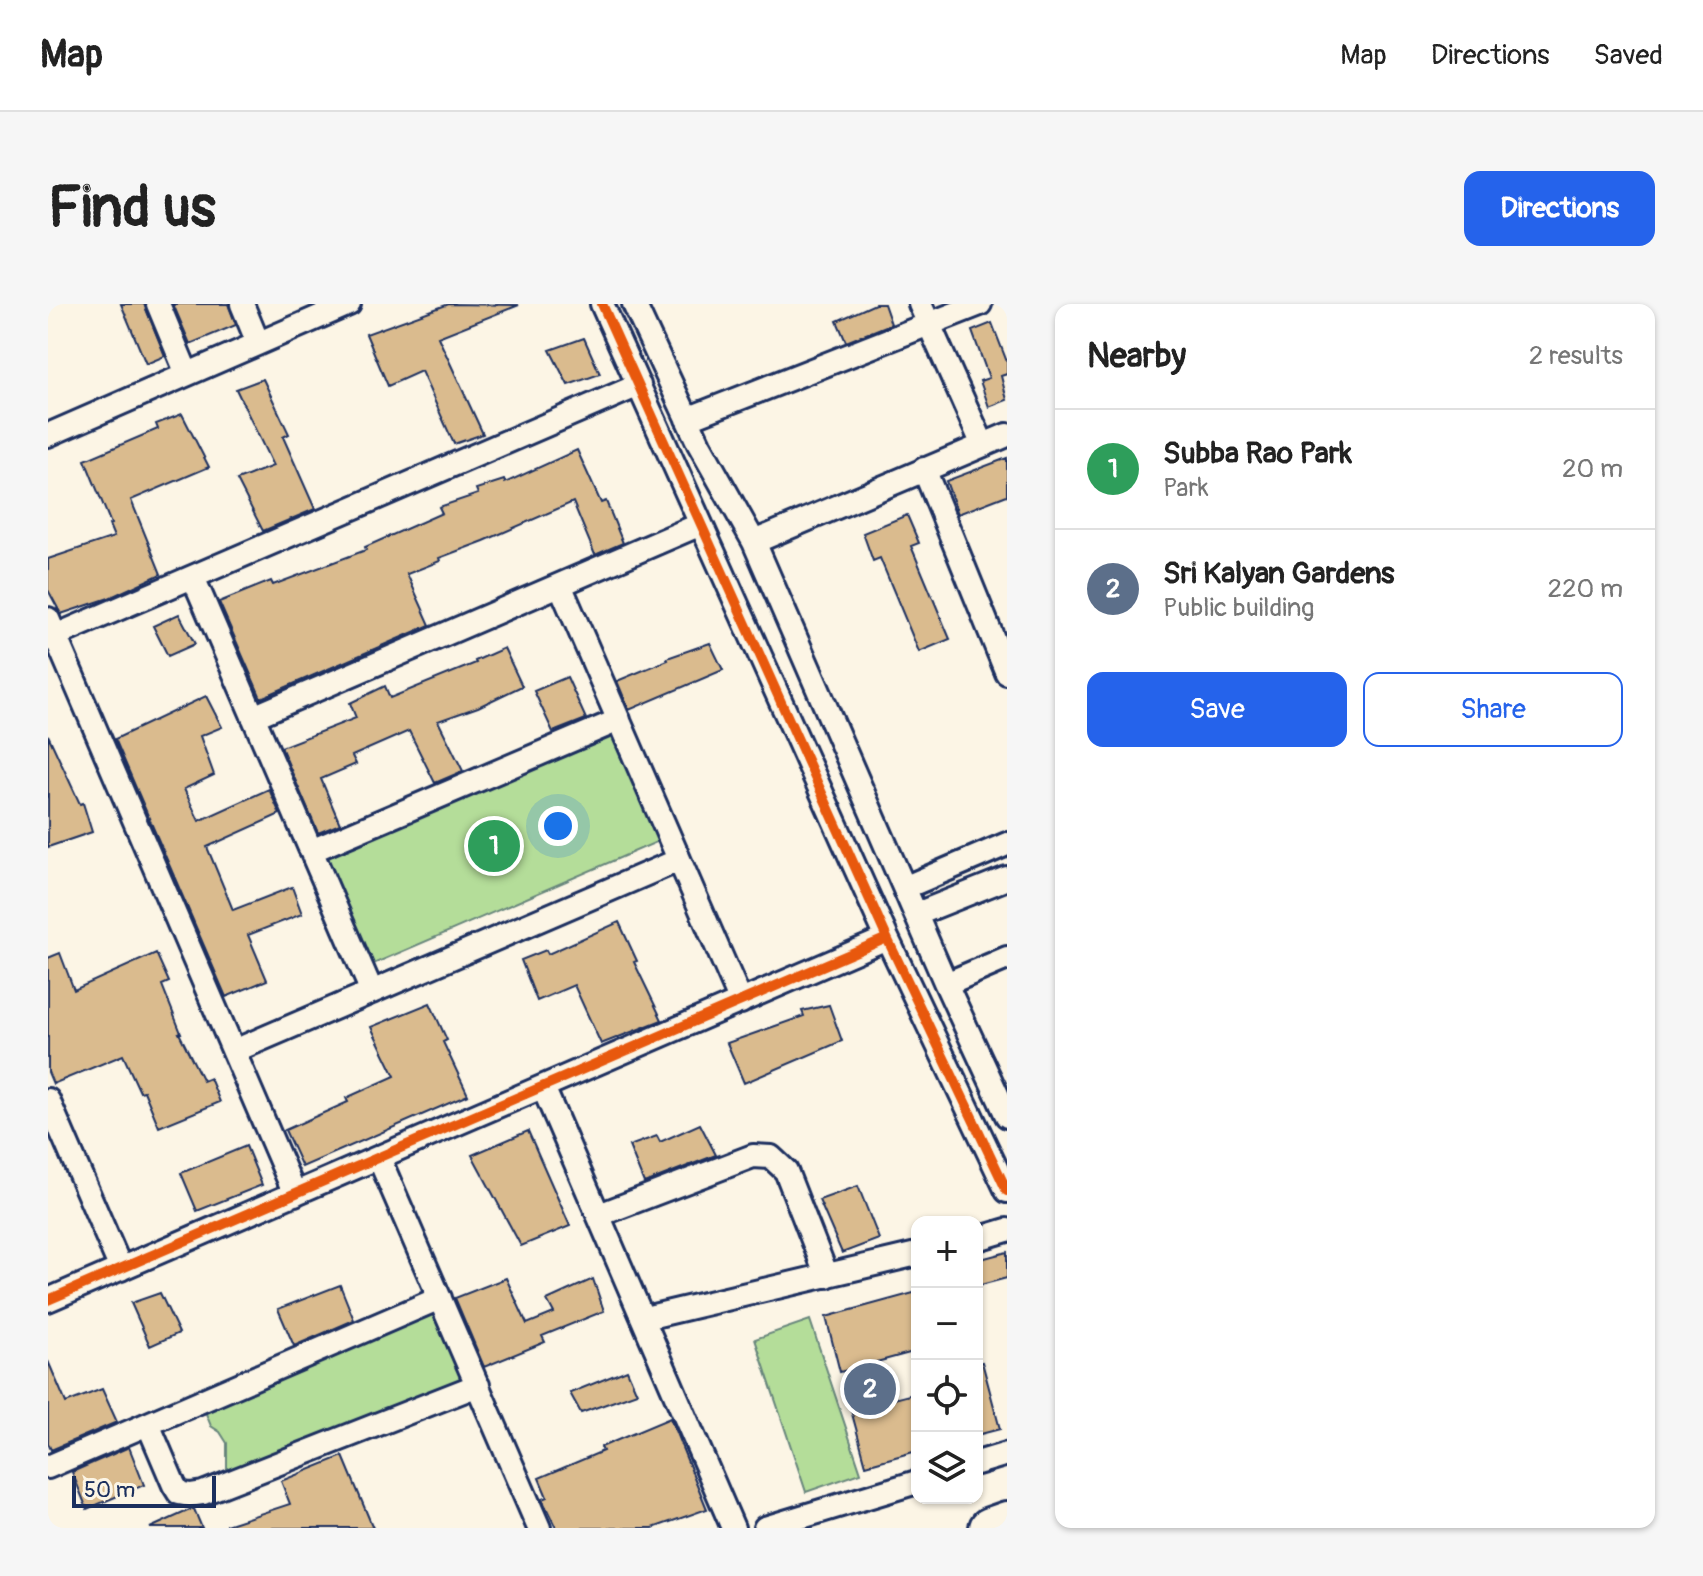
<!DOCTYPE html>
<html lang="en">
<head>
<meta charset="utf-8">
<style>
  :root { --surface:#fff; --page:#f6f6f6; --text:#222; --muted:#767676; --line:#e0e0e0; --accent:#2563eb }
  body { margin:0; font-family:Pangolin,sans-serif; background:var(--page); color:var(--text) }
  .controls { position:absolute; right:24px; bottom:24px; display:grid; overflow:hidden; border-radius:16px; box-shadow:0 2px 6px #0004 }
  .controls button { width:72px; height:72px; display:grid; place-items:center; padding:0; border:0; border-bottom:2px solid var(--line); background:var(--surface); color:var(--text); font:40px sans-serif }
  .scale { position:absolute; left:24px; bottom:20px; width:144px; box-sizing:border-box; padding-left:8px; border:4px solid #1b2f5e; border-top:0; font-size:22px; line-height:28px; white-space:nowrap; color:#1b2f5e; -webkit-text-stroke:6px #fcf5e5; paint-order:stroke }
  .you { position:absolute; left:510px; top:522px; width:28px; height:28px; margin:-20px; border:6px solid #fff; border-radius:50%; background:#1a73e8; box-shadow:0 0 0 12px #1a73e833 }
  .badge { display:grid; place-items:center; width:52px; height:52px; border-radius:50%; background:var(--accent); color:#fff; font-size:26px; font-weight:700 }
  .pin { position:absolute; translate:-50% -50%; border:4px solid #fff; box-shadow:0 2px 8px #0006 }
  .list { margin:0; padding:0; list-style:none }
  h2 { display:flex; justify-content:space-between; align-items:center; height:104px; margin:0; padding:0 32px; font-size:34px }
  h2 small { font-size:26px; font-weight:400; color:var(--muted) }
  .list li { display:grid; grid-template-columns:52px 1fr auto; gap:24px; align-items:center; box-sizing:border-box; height:120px; padding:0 32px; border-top:2px solid var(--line) }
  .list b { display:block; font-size:30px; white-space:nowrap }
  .list p { margin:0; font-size:26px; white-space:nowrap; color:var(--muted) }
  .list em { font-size:26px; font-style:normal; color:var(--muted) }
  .actions { display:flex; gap:16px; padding:24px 32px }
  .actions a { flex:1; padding:18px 0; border:2px solid var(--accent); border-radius:16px; text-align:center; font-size:28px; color:var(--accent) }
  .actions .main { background:var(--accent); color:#fff }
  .icon { flex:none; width:44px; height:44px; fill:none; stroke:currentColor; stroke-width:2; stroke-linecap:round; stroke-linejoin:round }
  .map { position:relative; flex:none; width:959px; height:1224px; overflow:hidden; border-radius:16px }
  header { display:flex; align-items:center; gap:48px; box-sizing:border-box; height:112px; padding:0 40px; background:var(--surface); border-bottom:2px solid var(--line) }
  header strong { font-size:38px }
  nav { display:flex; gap:44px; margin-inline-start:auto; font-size:28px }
  .intro { display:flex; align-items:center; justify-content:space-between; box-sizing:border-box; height:192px; padding:0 48px }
  h1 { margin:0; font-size:56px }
  .button { padding:20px 36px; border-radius:16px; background:var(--accent); color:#fff; font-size:28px; font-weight:700 }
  main { display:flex; gap:48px; padding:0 48px }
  aside { flex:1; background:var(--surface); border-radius:16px; box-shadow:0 2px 6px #0004 }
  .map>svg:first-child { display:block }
  .green { fill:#b4dd99; stroke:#68867c; stroke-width:2 }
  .building { fill:#dabb8e; stroke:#1b2f5e; stroke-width:2 }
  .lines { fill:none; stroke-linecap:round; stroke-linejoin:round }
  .street-casing { stroke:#1b2f5e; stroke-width:28 }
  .highway-casing { stroke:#1b2f5e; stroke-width:46 }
  .street { stroke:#fcf5e5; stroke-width:22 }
  .highway { stroke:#fcf5e5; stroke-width:40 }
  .cycleway-casing { stroke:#fcf5e5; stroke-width:15 }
  .cycleway { stroke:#e8590c; stroke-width:10 }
</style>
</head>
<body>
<header>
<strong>Map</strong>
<nav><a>Map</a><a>Directions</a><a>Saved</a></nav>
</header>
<div class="intro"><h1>Find us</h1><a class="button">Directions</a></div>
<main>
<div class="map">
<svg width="959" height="1224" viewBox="0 0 959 1224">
  <rect width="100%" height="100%" fill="#fcf5e5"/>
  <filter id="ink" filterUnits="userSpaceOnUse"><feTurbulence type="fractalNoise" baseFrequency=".0125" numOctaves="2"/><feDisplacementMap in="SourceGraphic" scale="16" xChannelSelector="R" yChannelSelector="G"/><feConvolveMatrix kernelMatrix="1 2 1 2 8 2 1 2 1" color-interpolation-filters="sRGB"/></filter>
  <g filter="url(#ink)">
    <path class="green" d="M569 422 618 534 323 661 275 550Z
      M393 996 422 1071 179 1171V1139L172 1128 163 1122 153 1097Z
      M762 1016 813 1169 758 1188 707 1035Z"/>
    <path class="building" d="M73 0H96L117 52 98 60Z
      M125 0H180L188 21 142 40Z
      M401 0 471 1 390 33 435 130 406 140 373 67 340 82 318 30Z
      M827 0H836L843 20 798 38 789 17Z
      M944 19 959 58V70L953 72 959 96 941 103 932 77 941 74 924 27Z
      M536 34 552 70 520 81 502 46Z
      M215 75 241 130 235 133 267 205 215 227 189 176 225 162 188 85Z
      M134 110 161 163 83 196 113 270 61 294 13 310 0 286V255L66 233 61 221 63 220 37 156 110 125 108 120Z
      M529 146 553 199 558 197 575 239 547 251 525 198 436 237 391 254 392 257 359 270 382 321 213 394 171 298 223 277 225 281 318 246 317 243 394 209 391 203 430 190 428 185 456 176 457 179Z
      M959 154V191L910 210 898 177Z
      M859 211 871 239 863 242 902 335 871 348 832 254 825 257 815 229Z
      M131 310 147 340 120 352 105 322Z
      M662 339 675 366 581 406 569 377 620 356 619 354Z
      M456 344 474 382 430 403 390 417 415 467 387 479 361 427 304 452 308 460 273 475 292 520 270 529 233 443 308 414 302 399 337 382 342 394 428 359 427 357Z
      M519 373 538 415 505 428 486 387Z
      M158 392 174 423 152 432 166 471 136 485 151 517 221 485 232 510 159 543 185 606 244 583 254 610 200 631 219 676 178 693 67 435Z
      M0 431 32 500 35 499 44 528 0 543Z
      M571 618 589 657 586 658 614 716 553 740 526 681 489 697 473 656 498 646 500 650Z
      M12 649 26 686 108 649 121 678 114 681 133 729H131L155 777 162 774 172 798 111 823 96 787 92 788 75 751 5 780 0 768V654Z
      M382 699 399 736 395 738 420 791 254 863 237 826 300 798 298 794 347 772 323 723Z
      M781 701 794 737 696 779 679 739 756 712 754 707Z
      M652 820 668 851 596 879 581 842 609 832 612 838Z
      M480 827 522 922 473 942 424 851Z
      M198 842 214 881 149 907 133 869Z
      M810 882 831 935 794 949 771 896Z
      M959 948V974L929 982V956Z
      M458 974 479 1020 506 1009 499 996 545 975 556 1007 494 1032 497 1038 436 1063 407 994Z
      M292 981 306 1016 246 1042 230 1005Z
      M869 988V1047L792 1068 778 1013Z
      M112 989 131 1029 102 1042 83 999Z
      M0 1057 18 1099 54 1085 69 1118 3 1146 0 1139Z
      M934 1058 952 1125 929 1131V1059Z
      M579 1066 589 1089 533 1109 522 1089Z
      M869 1089V1147L818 1161 803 1106Z
      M622 1114 659 1205 605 1224H508L494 1195 499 1193 491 1174 555 1147 553 1143Z
      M81 1143 96 1181 39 1205 24 1168Z
      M295 1152 325 1224H178V1221L242 1200 233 1177Z
      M146 1205 154 1224H102L144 1205Z"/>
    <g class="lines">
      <defs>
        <path id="street" d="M110 0 139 70
          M194 0 210 39
          M554 0 839 634 959 887
          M586 0 651 140 706 238 959 131
          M872 0 934 139
          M639 115 932 0
          M0 131 301 0
          M876 165 959 369
          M706 238 898 680 959 812
          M145 273 324 688
          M512 281 693 698
          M0 315 247 890
          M0 335 591 81
          M205 413 653 220
          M263 547 571 416
          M858 583 959 540
          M869 610 959 574
          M898 680 959 654
          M186 747 631 556
          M495 783 685 1224
          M0 796 73 965
          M331 854 491 1224
          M551 911 705 852 723 853 738 867 779 972
          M929 935 959 926
          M0 996 839 634
          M597 1014 869 950
          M100 1120 126 1181 131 1189 142 1191 155 1189 430 1081
          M929 1159 959 1150
          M0 1163 392 994
          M717 1224 869 1178"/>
        <path id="highway" d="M942 1224 959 1218"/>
      </defs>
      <use href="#street" class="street-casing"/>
      <use href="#highway" class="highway-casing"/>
      <use href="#street" class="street"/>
      <use href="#highway" class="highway"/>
      <defs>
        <path id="cycleway" d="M554 0 839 634 959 887
          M0 996 839 634"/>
      </defs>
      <use href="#cycleway" class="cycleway-casing"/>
      <use href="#cycleway" class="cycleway"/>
    </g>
  </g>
</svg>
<div class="controls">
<button>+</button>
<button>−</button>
<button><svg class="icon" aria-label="locate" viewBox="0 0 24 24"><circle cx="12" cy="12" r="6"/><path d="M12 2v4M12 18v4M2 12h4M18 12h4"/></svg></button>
<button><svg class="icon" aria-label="layers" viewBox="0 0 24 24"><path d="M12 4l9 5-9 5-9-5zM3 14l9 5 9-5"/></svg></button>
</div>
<div class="scale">50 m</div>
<div class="you"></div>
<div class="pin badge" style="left:446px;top:542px;background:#2e9e5b">1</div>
<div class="pin badge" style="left:822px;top:1085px;background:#5c6f8a">2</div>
</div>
<aside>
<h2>Nearby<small>2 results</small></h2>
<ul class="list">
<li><span class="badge" style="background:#2e9e5b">1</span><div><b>Subba Rao Park</b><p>Park</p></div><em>20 m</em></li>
<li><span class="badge" style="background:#5c6f8a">2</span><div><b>Sri Kalyan Gardens</b><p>Public building</p></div><em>220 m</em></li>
</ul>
<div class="actions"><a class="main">Save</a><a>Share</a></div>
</aside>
</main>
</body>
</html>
